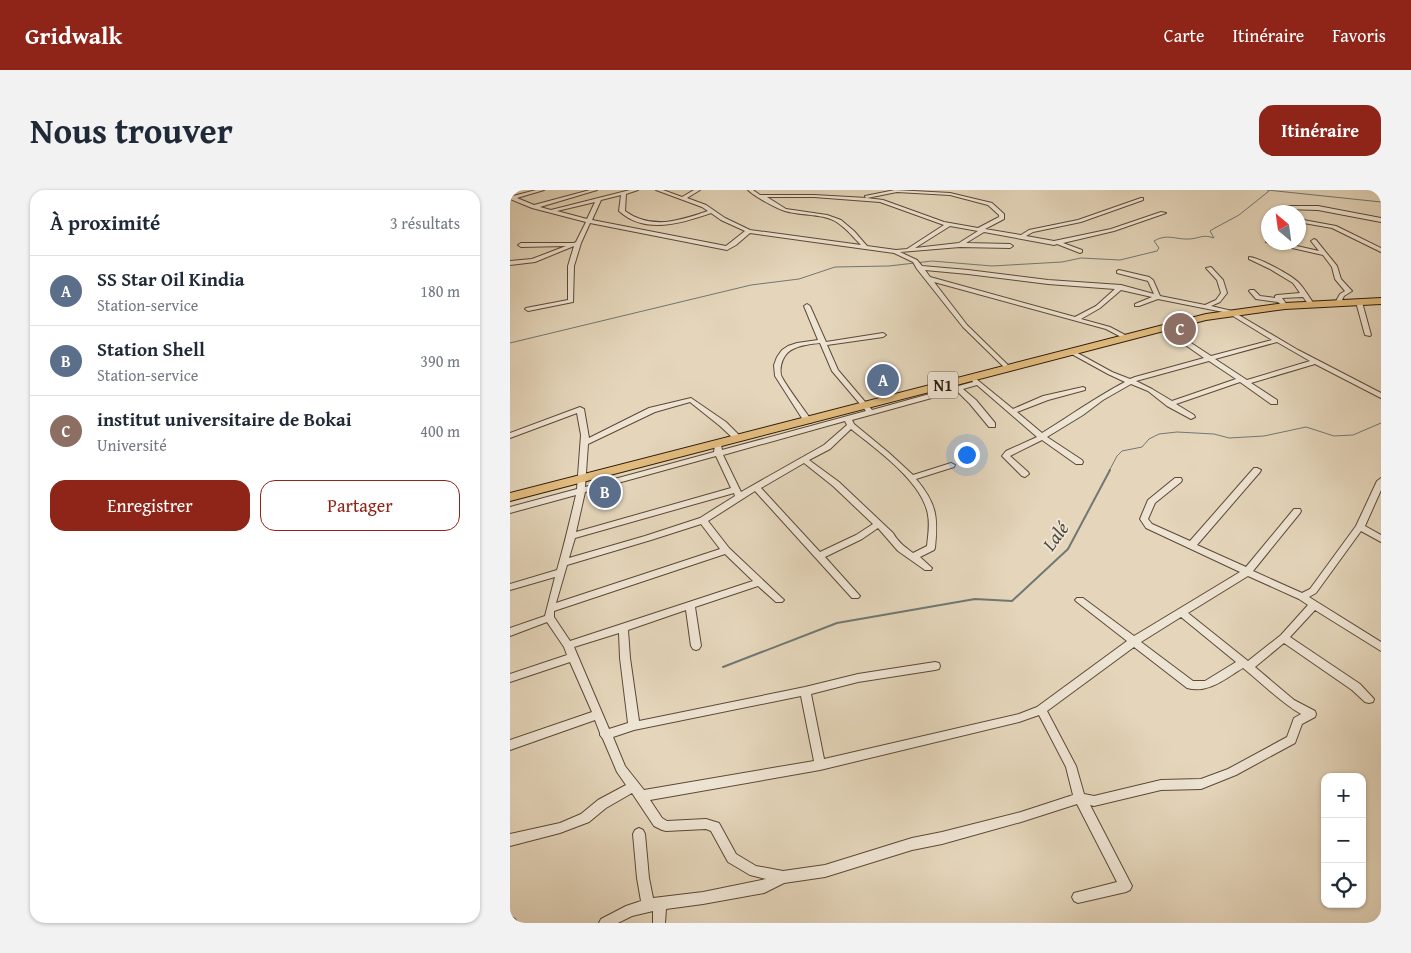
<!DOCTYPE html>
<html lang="fr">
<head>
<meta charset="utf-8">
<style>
  :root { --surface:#fff; --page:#f2f2f3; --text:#1f2937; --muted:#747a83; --line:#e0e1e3; --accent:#8f2418 }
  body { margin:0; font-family:"Gentium Book Plus",serif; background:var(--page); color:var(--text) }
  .controls { position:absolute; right:15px; bottom:15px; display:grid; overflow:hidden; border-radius:10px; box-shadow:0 1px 4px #0004 }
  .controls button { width:45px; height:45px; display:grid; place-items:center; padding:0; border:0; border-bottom:1px solid var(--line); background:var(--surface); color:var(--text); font:25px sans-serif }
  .compass { position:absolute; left:751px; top:15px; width:45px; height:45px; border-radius:50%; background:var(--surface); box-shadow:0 1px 4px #0004; rotate:331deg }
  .you { position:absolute; left:456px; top:264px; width:18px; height:18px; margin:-12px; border:4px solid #fff; border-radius:50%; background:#1a73e8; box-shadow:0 0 0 8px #1a73e833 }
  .badge { display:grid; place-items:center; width:32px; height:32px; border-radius:50%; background:var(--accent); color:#fff; font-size:16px; font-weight:700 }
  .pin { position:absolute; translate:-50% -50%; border:2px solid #fff; box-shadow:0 1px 5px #0006 }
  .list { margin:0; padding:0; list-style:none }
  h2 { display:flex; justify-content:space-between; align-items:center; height:65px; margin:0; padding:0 20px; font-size:21px }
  h2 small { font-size:16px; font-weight:400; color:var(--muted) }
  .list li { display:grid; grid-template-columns:32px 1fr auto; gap:15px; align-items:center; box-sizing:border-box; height:70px; padding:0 20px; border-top:1px solid var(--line) }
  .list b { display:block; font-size:19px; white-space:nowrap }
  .list p { margin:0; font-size:16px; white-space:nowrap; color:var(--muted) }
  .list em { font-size:16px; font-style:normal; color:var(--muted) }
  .actions { display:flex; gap:10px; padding:15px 20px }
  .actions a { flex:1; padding:11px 0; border:1px solid var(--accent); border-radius:15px; text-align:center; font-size:18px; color:var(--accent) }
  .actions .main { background:var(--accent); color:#fff }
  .icon { flex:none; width:28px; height:28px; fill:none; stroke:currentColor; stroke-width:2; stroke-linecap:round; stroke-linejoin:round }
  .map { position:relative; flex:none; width:871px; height:733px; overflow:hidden; border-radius:15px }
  header { display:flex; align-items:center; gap:30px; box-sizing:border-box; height:70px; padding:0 25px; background:var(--accent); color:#fff }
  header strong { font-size:24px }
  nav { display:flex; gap:28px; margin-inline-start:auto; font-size:18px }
  .intro { display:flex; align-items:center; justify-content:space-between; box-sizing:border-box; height:120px; padding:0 30px }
  h1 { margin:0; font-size:35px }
  .button { padding:12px 22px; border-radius:15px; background:var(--accent); color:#fff; font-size:18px; font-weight:700 }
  main { display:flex; gap:30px; padding:0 30px }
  aside { flex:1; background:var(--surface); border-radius:15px; box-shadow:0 1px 4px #0004 }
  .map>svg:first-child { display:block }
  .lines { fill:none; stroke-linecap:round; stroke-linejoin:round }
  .stream-far1 { stroke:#6f7874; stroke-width:1 }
  .stream { stroke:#6f7874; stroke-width:2 }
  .minor-casing { stroke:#5c4936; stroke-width:2 }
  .highway-casing { stroke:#2e1a09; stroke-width:2 }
  .minor { fill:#eee4d3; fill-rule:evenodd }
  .highway { fill:#e2bb7e; fill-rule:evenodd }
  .labels { text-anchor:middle; stroke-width:4; stroke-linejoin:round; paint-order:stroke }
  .shield { fill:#eee4d3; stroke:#685746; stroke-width:1 }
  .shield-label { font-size:16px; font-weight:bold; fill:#2e1a09 }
  .water-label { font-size:19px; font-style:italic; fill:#4f493e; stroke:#eee4d3 }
</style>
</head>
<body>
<header>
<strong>Gridwalk</strong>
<nav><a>Carte</a><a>Itinéraire</a><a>Favoris</a></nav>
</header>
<div class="intro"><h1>Nous trouver</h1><a class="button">Itinéraire</a></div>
<main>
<aside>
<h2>À proximité<small>3 résultats</small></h2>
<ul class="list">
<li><span class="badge" style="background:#5c6f8a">A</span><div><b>SS Star Oil Kindia</b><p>Station-service</p></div><em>180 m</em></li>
<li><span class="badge" style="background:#5c6f8a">B</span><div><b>Station Shell</b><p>Station-service</p></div><em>390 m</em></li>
<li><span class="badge" style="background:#8d6e63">C</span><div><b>institut universitaire de Bokai</b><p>Université</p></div><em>400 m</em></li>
</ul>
<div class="actions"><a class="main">Enregistrer</a><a>Partager</a></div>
</aside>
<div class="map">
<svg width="871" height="733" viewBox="0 0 871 733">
  <rect width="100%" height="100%" fill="#e5d6bb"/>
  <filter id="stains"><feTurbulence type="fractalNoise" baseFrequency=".004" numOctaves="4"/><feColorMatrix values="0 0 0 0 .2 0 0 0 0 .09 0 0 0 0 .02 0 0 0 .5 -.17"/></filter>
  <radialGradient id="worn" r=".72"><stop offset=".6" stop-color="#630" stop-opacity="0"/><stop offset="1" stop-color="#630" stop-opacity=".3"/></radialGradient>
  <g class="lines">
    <path class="stream-far1" d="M757 0 871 12
      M0 153 241 95 289 89 325 77 379 76 422 71 482 76 552 72 571 68 610 70 647 61 649 58 644 51C657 43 666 50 680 49 691 48 692 44 704 48L700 41 703 39 729 25 759 1
      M599 281 607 266 612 261 632 257 639 249 649 244 667 242 704 244 719 248 754 246 796 237 824 246 843 245 871 233"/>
    <path class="stream" d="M213 477 327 433 465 409 502 411 558 359 600 280"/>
    <defs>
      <path id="minor" d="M26 0H34L7 8 24 15 80 0H87L30 17 41 20 120 0H128L116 4 115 21C141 40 169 31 198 21L192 17 146 0H153L172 7 184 0H190L177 8 196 15 215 28 240 40 351 55C344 48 337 39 328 33 314 23 291 26 275 21 267 19 244 6 238 0H243L250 5H304L357 8 355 7V6L385 0 440 3 482 13 494 24V29L475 39 511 45 519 40 568 30 631 8H633V10L571 32 523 42 516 46 544 51 601 39 651 22 656 23 604 41 553 53 572 60V62L570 63 547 54 544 55 474 42 456 53 500 54 503 56 500 58 450 57 390 62 407 70 412 76 458 80 538 90 611 95 644 104 638 91 607 83V81L609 80 639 87 643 90 650 106 695 115 706 110 711 103 707 90 696 78 701 77 713 90 717 103 710 112 701 116 722 121 788 160 871 203V208L869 207 805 174 741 193 767 210V214H761L730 192 666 214 684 225 685 227 681 229 657 216 638 201 621 194 593 210 573 225 537 247 572 270 573 272 572 274H566L532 250 500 266 518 282 519 284 515 287 512 286 492 266 496 261 527 247 467 195 453 199 466 210 485 233V237H479L460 214 447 201 342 230 344 234 378 262 403 285 441 273 445 275 444 277 406 289C427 314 428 327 425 358L424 360 410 367 422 378 421 380H415L388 361 368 338 352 349 315 367 350 406 348 408H342L245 301 198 331 219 358 274 410 272 412H266L248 396 185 417 191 456 189 459 186 460 183 459 181 456 176 420 118 440 120 468 129 531 295 497 348 484 425 472 429 473 430 476 429 479 425 480 348 492 301 504 314 569 509 524 527 517 617 451 567 412 565 410 567 408H573L624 446 730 382 636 338 630 329 638 310 665 288H671L672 290 671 292 645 313 638 329 642 334 680 351 744 278H747L751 280 750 282 687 355 736 377 784 319H790L791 321 790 323 743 381 792 403 800 399 846 336 867 291 871 288V300L855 336 871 345V352L851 341 806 403 799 407 871 452V461L805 420 780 447 850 494 864 509 863 512 859 513 855 512 842 500 774 453 745 477 784 510 805 521 806 524 805 527 792 534 785 553 726 585 691 599 651 600 584 616 580 615 622 696 620 700 616 702 568 713 564 711 562 707 564 703 607 692 567 614 511 632 432 654 402 660 315 687 274 693 254 703 193 714 156 719 155 733H143V721L122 726 108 733H89L91 729 116 716 131 711 127 688 123 644 125 640 129 638 133 640 135 644 139 688 143 708 193 702 256 689 240 685 218 672 201 641 196 639 156 641 152 640 144 636 122 603 96 618 79 632 50 643 0 656V644L50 633 71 624 88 610 116 595 107 582 93 549 90 545V543L85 530 0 560V550L82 522 60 472 0 492V484L57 465 54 457 37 432 0 446V438L35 426 45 387 0 400V394L47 380C54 356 60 330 66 305L0 323V317L67 299 71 245 67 223 0 248V243L70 217 74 219 79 248 139 218 181 208 216 232 232 248 231 250H225L210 236 180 212 145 222 78 254 75 297 204 262 205 255H211L212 260 356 221 322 181 310 153C301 154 291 155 283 159 274 163 269 175 271 185 274 193 296 222 302 231L301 233H295L265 186 264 175 267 167 272 160 278 156 287 153 308 150 294 116 297 114 300 116 316 152 373 143 376 145 373 147 317 155 328 180 362 220 463 192 462 190 465 188 503 219 533 206 573 197 575 198V200L538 210 507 222 532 243C560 226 586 207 615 192L598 184 558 162V160H562L602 182 620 189 625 187 694 168 651 138V136H655L701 166 762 150 718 123 648 109 629 116H625V114L642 107 611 100 590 118 571 129 600 137 617 146V148L615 149 596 139 424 92 457 135 501 178V180H497L453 137 407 79 403 72 384 63 240 43 226 55 217 60 80 33 71 53 64 76 63 112 18 121 15 119 16 118 58 110V76L64 56 25 72 0 75V71L22 69 56 56 11 57 8 55 11 53H64L66 52 76 32 22 18 0 9V6H3ZM387 2 440 5 478 15 489 25V27L468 38 434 32 373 10 357 8ZM111 5 109 21C135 45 172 33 201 23L211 30 235 41 216 56 82 30 91 10ZM257 7H304L370 12 434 35 397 59 386 60 357 56 344 41 331 30 317 25 276 19ZM85 12 77 29 47 21ZM440 36 468 41 449 53 405 58ZM415 80 458 84 538 94 605 99 586 116 565 127 420 87ZM767 152 800 171 737 190 705 169ZM699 171 726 189 662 211 642 199 626 191ZM335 231 337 235 314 255 231 302 213 265ZM341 239C366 259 413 292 418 325 420 335 418 346 417 356L403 363C395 357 388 352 383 343L329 292 299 270 320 259ZM206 266 221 298 66 342 75 302ZM294 273 323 296 363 334 346 345 310 362 251 298ZM224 303 225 306 190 328 135 346 59 368 65 348ZM191 334 210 359 46 413 57 375 141 350ZM215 364 243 391 60 451 44 427V421ZM738 386 789 409 798 415 771 445 738 471 678 423ZM671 427 726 472 695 491H683L631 452ZM109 443 110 468 118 533 99 539 64 457ZM624 457 677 498C699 504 716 488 733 478 752 493 770 512 791 524L784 528 777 547 718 579 691 589 651 590 584 606 574 604 566 576 537 521ZM291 506 304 571 134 600 115 576 103 547 124 540ZM529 525 556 577 563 605 511 622 432 642 402 648 315 675 273 681 246 676 226 664 209 633 196 629 157 631 152 628 140 610 310 580 509 532Z
        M777 16H808L871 28V32L808 20 775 19 774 18Z
        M788 29 826 36 871 58V62L822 38 788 32Z
        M804 49 806 50 827 76 831 89 842 101 834 106 830 114 825 113 830 104 835 101 825 89 822 77 813 65 756 52 758 50V52H769L809 61 801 51Z
        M739 67C748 67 781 85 788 92 794 98 799 107 804 114L803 115H799L793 107 772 108 778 116 775 118 768 112 746 109 739 101 740 100H744L750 106 765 108V106L767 105 790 103 783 93 760 79 739 69Z
        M849 110 852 112 861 145 860 146 855 145 846 112Z
        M0 726 5 729 7 733H0Z"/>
      <path id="highway" d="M871 108V114L775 119 696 130 0 311V303L696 124 775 113Z"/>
    </defs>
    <use href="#minor" class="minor-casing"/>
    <use href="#highway" class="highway-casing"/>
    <use href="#minor" class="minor"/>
    <use href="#highway" class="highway"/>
  </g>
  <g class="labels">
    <rect class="shield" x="418" y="181.5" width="30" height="27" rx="4"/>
    <g class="shield-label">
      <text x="433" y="201">N1</text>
    </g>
    <g class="water-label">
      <text transform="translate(545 346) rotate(-54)" y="7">Lalé</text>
    </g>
  </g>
  <rect width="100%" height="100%" filter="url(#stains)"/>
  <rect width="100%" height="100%" fill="url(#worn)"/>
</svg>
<div class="controls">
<button>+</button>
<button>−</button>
<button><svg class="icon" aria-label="locate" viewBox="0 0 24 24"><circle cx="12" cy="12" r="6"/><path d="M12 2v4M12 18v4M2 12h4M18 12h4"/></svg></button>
</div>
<svg class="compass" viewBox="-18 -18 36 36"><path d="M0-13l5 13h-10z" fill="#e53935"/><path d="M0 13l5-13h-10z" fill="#747a83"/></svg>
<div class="you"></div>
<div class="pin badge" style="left:373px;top:190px;background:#5c6f8a">A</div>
<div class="pin badge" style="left:95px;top:302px;background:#5c6f8a">B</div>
<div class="pin badge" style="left:670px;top:139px;background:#8d6e63">C</div>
</div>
</main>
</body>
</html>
